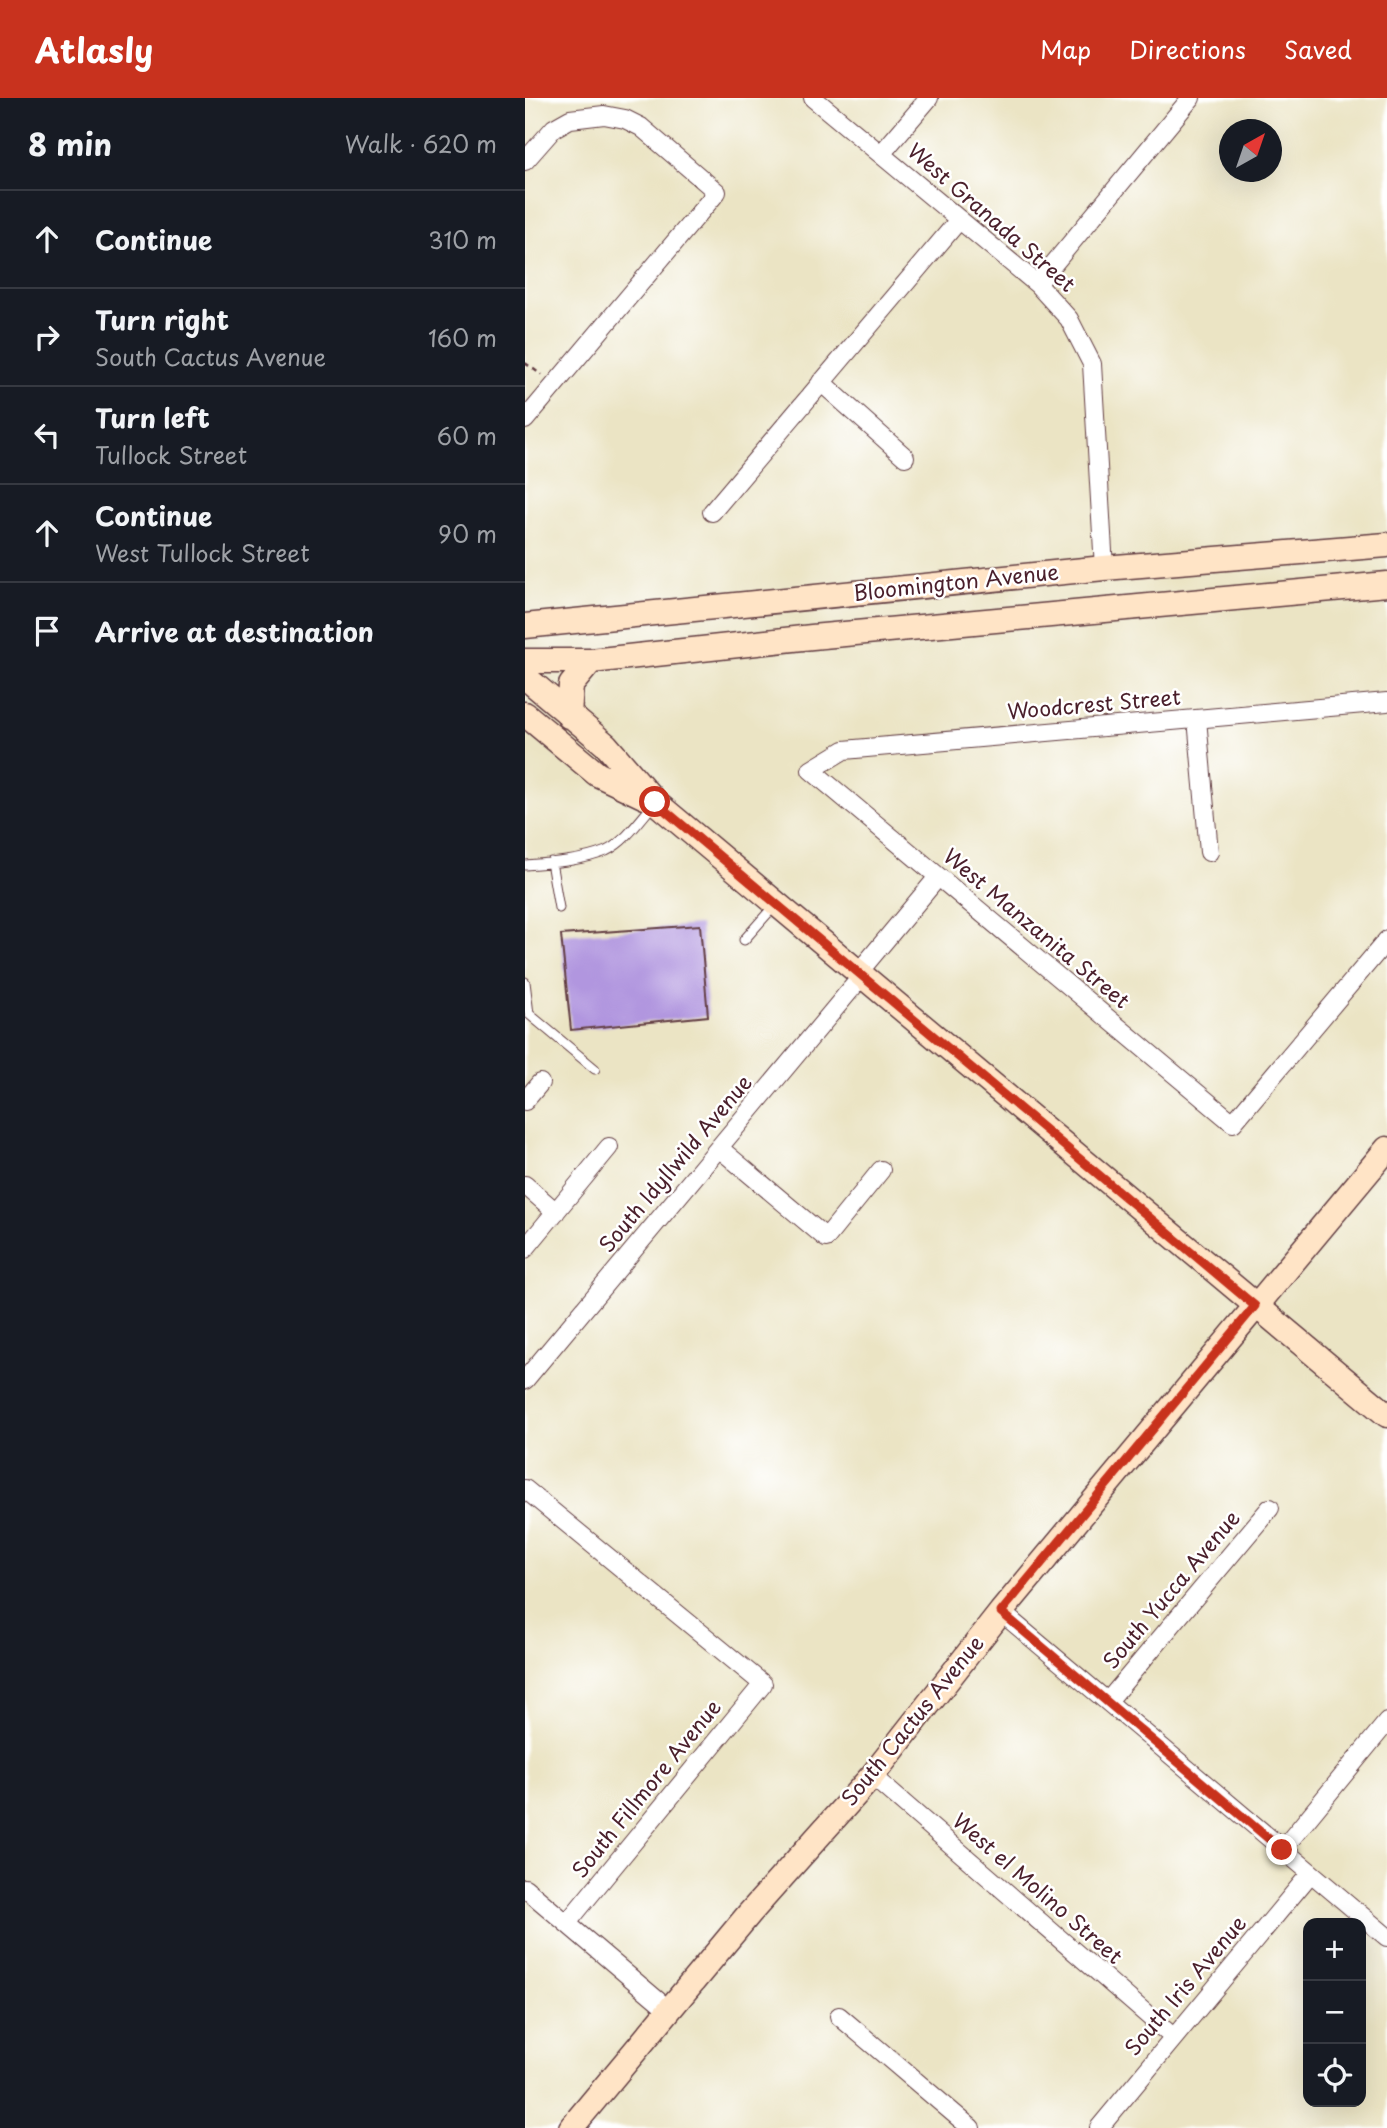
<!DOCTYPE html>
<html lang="en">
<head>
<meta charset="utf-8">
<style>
  :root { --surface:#171b24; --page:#20242c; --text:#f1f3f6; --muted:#9ea1a6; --line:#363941; --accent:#c8321e }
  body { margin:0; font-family:"Playpen Sans",sans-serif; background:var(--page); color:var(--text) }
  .controls { position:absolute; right:21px; bottom:21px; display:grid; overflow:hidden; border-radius:14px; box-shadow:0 7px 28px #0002 }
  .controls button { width:63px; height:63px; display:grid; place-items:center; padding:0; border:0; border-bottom:2px solid var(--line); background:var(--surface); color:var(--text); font:35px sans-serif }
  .compass { position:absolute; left:694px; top:21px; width:63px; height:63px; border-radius:50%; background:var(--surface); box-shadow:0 7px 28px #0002; rotate:40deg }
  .stop { position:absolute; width:21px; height:21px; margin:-16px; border:5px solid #c8321e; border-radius:50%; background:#fff }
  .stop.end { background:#c8321e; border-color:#fff; box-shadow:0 2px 7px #0008 }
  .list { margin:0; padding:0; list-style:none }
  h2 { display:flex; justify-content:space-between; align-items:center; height:91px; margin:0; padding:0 28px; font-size:30px }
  h2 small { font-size:23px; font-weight:400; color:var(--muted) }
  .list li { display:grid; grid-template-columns:46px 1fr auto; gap:21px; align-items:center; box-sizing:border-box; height:98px; padding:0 28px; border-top:2px solid var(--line) }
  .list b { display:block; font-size:26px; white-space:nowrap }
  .list p { margin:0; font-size:23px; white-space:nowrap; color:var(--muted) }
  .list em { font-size:23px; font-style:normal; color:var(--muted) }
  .icon { flex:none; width:38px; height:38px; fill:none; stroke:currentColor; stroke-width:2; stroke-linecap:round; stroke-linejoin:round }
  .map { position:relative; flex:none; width:862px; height:2030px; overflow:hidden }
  header { display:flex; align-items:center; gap:42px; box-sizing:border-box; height:98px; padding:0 35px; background:var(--accent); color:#fff }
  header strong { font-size:33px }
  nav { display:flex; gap:38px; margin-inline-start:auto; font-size:24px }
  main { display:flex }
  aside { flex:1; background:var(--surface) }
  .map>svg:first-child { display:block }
  .building { fill:#b196df }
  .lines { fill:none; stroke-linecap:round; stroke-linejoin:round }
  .lane-casing { stroke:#623d42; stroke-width:11 }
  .street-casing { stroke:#623d42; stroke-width:20 }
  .secondary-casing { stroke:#623d42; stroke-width:27 }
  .path { stroke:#623d42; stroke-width:2.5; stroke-dasharray:5 5; stroke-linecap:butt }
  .lane { stroke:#fff; stroke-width:9 }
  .street { stroke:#fff; stroke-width:18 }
  .secondary { stroke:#ffe4c6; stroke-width:24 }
  .route { stroke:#c8321e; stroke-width:9 }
  .labels { text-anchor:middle; stroke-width:5; stroke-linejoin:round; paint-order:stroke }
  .street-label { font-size:21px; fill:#4a1f2b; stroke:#fff }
</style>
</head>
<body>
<header>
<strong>Atlasly</strong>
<nav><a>Map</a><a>Directions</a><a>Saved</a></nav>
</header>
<main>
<aside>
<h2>8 min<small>Walk · 620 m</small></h2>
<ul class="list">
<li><svg class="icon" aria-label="ahead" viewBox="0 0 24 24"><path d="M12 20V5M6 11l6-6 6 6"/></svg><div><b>Continue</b></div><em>310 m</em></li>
<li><svg class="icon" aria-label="right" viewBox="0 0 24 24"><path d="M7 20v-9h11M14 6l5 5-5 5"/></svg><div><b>Turn right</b><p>South Cactus Avenue</p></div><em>160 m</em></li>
<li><svg class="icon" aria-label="left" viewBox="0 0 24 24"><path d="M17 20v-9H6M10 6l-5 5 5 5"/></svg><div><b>Turn left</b><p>Tullock Street</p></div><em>60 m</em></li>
<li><svg class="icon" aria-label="ahead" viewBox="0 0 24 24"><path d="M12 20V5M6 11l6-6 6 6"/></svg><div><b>Continue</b><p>West Tullock Street</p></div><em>90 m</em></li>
<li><svg class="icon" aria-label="arrive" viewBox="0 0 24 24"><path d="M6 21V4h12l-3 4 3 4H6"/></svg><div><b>Arrive at destination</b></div></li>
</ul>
</aside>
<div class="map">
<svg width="862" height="2030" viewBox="0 0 862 2030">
  <rect width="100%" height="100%" fill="#fff"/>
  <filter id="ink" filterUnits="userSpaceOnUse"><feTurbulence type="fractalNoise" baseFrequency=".0143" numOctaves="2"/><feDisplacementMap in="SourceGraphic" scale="14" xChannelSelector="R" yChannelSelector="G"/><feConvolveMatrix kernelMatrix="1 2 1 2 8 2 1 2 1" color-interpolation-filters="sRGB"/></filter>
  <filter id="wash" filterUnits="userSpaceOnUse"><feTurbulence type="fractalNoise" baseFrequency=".00686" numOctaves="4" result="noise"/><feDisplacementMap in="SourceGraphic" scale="28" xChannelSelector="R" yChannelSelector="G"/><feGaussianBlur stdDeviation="1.57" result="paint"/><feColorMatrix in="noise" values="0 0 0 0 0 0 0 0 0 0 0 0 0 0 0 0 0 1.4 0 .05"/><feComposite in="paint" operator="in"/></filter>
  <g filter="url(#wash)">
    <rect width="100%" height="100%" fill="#ebe4c4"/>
    <g id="blocks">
      <path class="building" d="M175 827 183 918 46 932 36 837Z"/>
    </g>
  </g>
  <g filter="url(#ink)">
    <use href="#blocks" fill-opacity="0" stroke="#623d42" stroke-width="2"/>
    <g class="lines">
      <defs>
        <path id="lane" d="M26 764 34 810
          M0 767C26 765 57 763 81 753 100 744 115 722 128 707
          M219 842 250 807
          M0 884 4 916 70 971"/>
        <path id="street" d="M288 0 512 186 544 221 567 266 579 470
          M357 55 404 0
          M0 63 29 30 45 21 79 17 100 21 116 29 192 94 0 322
          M512 186 666 0
          M296 284 380 359
          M187 414 434 122
          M862 604 319 652 286 672 708 1025 862 842
          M672 621 684 754
          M333 875 413 779
          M0 1003 15 985
          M194 1050 301 1140 356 1072
          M0 1087 31 1114
          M0 1151 84 1049
          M0 1282 337 878
          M0 1391 238 1586 42 1825
          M476 1514 862 1839
          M583 1603 745 1410
          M347 1678 648 1939
          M757 1752 862 1624
          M0 1790 145 1913
          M314 1918 446 2030
          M574 2030 785 1776"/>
        <path id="secondary" d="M0 528 579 470 862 447
          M0 563H66L287 539 862 486
          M0 579 81 647 130 704 862 1317
          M0 616 72 676 120 699
          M44 618 46 587 66 563
          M46 2030 224 1816 347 1678 476 1514 862 1051"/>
      </defs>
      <use href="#lane" class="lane-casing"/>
      <use href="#street" class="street-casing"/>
      <use href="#secondary" class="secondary-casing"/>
      <path class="path" d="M0 265 17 277"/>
      <use href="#lane" class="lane"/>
      <use href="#street" class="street"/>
      <use href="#secondary" class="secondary"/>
    </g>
  </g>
  <g class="lines" filter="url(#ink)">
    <path class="route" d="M130 704 730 1208 476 1514 757 1752"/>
  </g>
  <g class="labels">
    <g class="street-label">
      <text transform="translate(466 120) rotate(41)" y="7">West Granada Street</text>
      <text transform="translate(431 485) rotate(-6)" y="7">Bloomington Avenue</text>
      <text transform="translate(569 607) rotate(-5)" y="7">Woodcrest Street</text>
      <text transform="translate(511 831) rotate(40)" y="7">West Manzanita Street</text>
      <text transform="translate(151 1066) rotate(-50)" y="7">South Idyllwild Avenue</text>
      <text transform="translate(647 1492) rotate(-50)" y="7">South Yucca Avenue</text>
      <text transform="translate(388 1623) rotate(-51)" y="7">South Cactus Avenue</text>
      <text transform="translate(122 1691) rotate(-51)" y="7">South Fillmore Avenue</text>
      <text transform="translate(512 1791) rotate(41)" y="7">West el Molino Street</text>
      <text transform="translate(661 1888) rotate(-50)" y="7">South Iris Avenue</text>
    </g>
  </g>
</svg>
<div class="controls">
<button>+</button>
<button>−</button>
<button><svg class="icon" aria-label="locate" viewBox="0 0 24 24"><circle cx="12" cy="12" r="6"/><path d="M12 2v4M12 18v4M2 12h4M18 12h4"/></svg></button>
</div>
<svg class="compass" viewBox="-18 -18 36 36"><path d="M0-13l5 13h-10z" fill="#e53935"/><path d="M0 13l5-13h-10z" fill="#9ea1a6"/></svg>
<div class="stop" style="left:130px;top:704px"></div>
<div class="stop end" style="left:757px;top:1752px"></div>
</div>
</main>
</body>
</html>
